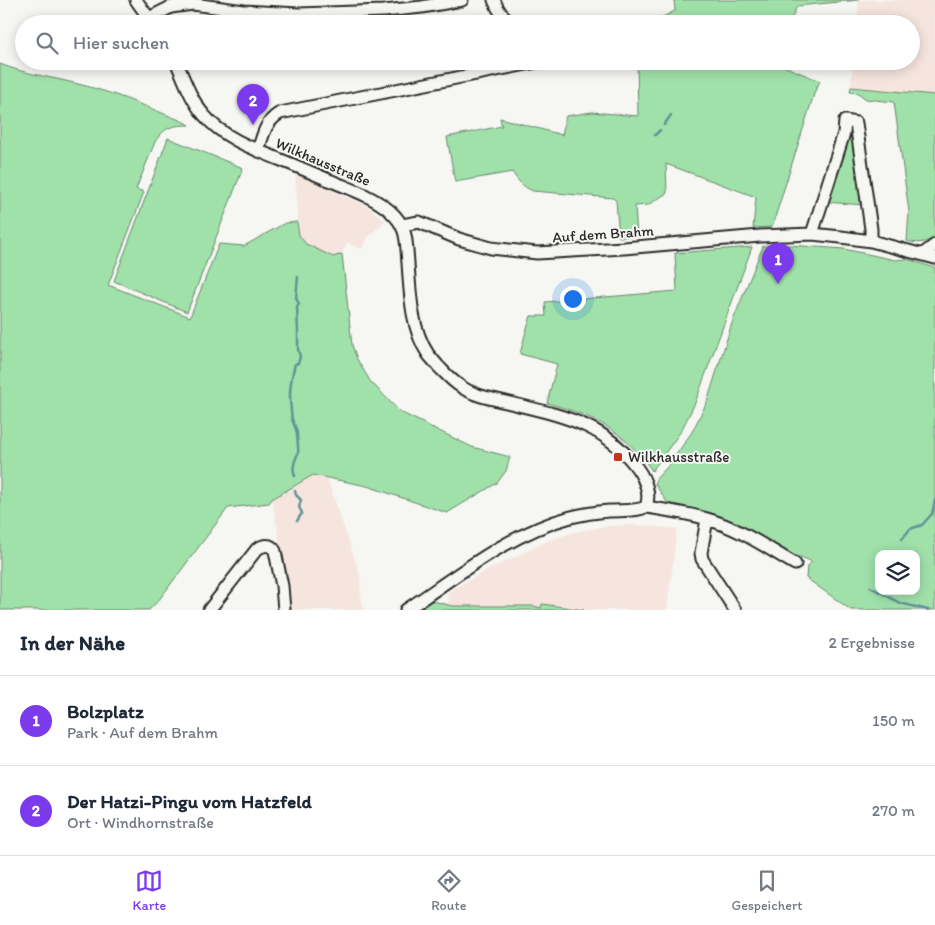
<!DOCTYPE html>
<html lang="de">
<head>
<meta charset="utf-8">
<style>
  :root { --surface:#fff; --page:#f2f2f3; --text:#1f2937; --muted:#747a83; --line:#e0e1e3; --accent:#7c3aed }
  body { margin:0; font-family:Itim,sans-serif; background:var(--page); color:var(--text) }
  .controls { position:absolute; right:15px; bottom:15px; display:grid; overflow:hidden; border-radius:10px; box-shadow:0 2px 12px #0003 }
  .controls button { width:45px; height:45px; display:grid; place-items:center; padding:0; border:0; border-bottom:1px solid var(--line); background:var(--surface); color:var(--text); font:25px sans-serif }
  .you { position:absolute; left:572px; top:298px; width:18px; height:18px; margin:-12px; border:4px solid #fff; border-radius:50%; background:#1a73e8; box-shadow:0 0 0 8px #1a73e833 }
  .badge { display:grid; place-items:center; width:32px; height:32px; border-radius:50%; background:var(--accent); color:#fff; font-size:16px; font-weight:700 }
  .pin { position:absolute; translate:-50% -41px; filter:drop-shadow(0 1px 2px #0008) }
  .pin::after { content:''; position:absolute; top:26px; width:18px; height:15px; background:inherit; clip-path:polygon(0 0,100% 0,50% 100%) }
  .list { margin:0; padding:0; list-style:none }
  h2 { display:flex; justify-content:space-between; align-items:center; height:65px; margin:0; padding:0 20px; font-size:21px }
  h2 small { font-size:16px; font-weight:400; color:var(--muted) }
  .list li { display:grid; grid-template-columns:32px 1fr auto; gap:15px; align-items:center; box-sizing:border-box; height:90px; padding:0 20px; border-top:1px solid var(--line) }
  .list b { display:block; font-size:19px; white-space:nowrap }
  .list p { margin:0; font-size:16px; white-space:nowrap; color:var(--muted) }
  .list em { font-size:16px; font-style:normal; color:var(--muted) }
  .icon { flex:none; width:28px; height:28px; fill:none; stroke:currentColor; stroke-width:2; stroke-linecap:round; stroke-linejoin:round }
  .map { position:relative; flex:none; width:935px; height:610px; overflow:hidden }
  .search { position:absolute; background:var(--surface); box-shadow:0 2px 12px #0003; left:15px; right:15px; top:15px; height:55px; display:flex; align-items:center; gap:12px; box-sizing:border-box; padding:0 18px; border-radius:28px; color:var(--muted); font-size:19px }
  .sheet { height:245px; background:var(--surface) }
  nav { display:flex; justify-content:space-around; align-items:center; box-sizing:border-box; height:70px; border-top:1px solid var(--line); background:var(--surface); font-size:14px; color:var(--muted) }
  nav a { display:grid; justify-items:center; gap:2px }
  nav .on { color:var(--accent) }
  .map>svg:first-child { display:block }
  .built { fill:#f6e5de }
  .green { fill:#a0e1aa; stroke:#66866a; fill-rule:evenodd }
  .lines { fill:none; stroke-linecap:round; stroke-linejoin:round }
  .stream { stroke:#629299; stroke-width:2.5 }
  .minor-casing { stroke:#2b2b2b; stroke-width:15 }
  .minor { stroke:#f6f6f2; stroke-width:11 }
  .poi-dot { fill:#c8321e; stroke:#f6f6f2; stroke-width:2 }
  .labels { text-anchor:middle; stroke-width:4; stroke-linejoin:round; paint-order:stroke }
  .street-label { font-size:15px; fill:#2b2b2b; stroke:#f6f6f2 }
  .poi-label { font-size:15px; fill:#2b2b2b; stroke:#f6f6f2; text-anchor:start }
</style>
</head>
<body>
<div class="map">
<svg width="935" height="610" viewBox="0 0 935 610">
  <rect width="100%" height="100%" fill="#f6f6f2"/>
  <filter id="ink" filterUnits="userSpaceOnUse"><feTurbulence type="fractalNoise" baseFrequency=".02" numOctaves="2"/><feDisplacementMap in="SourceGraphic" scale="10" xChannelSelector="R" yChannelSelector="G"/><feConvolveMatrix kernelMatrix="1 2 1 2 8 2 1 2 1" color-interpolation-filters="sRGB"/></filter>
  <g filter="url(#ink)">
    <path class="built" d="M859 0H935V95L851 87 853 61H911V24H857Z
      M295 173 367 206 385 221 368 237 362 249 347 243 342 254 333 257 306 244 299 235Z
      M313 475 327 478 360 575 361 597 364 610H289L283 561 272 499Z
      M627 525 653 526 677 529 667 610H584L542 604 541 608 533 606H452L444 604 450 601 448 596V592L480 574 547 541 574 532 608 526Z"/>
    <path class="green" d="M674 0H859L797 6 789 24H648L675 11Z
      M637 61H774V62L820 81 815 91 772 227 753 228 756 197 666 164 667 193 648 205 635 206 637 236 619 237 616 201 613 198 533 191C523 187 518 181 512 172L455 182 447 137 502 126 500 118 562 135 566 116 592 112 638 116Z
      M0 64C25 74 52 77 78 84 104 90 130 100 155 110 166 115 179 119 190 125 173 125 164 127 155 142L136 189 144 192 108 285 190 317 219 244 244 246 285 223 297 222 299 235 306 244 333 257 342 254 352 345 357 359 370 381 400 412 472 447 510 457 506 471 497 483 447 513 367 486 313 475 272 499 269 503 228 508 158 601 149 610H0Z
      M851 87 935 95V238C925 243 917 244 907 241L909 212 894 102 866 99 858 93 850 92Z
      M848 129H855L865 205 825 202Z
      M168 138 243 168 187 312 114 281Z
      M789 245 844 249 895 260 907 259 935 268V610H851L806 578 807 566 812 562C805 558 798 556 790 556L697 512 670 504 667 502 655 484 656 479 669 465 692 432 707 402 732 323 763 246ZM879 554H916V591H879Z
      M752 247 695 403 681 431 652 471C648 465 643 458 638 453 612 424 583 413 547 403L557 364 520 354 526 331 531 316H546L545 302 677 291 675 253Z
      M429 601H433L452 606H533L541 608 542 604 584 610H416Z"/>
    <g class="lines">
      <path class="stream" d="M664 125 671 115
        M655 135 660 130
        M295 476C294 473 293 468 294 465 294 461 297 457 298 453 299 449 297 439 297 434 297 428 293 424 292 419 289 397 289 386 295 364L298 363 300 357 298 349V332L297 307 299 304 296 298 298 277
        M295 491 296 495 301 500 299 507 302 513 297 521
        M902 539 910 529 922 525 932 514 935 500
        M870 587 900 603 928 610"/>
      <defs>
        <path id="minor" d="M136 0 153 24
          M494 0C498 11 503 18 513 24
          M149 18 171 7 193 4 244 11 299 14 384 11 422 7 462 0
          M176 61C184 79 191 100 204 115 223 138 254 149 281 160 299 167 316 175 334 182 353 190 374 197 390 211 408 227 406 241 408 263 410 292 411 329 428 354 431 358 435 362 438 366 445 373 452 381 460 386 474 396 490 398 506 402 558 415 604 422 637 468 645 479 651 494 646 507
          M258 151C263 135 265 122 280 113L542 61
          M402 225 419 222 459 239 491 248 537 253 624 248 760 236 812 234 841 237 871 241 935 258
          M812 234 844 133 845 121 856 123 871 229V241
          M923 254 935 245
          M707 519 701 553 702 559 735 610
          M209 610 257 549C263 545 271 543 275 551L282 586 284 610
          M406 610C458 575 510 533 571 517 583 514 597 512 609 511 621 510 635 512 646 507 666 510 687 513 707 519 739 528 767 548 795 564"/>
      </defs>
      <use href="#minor" class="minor-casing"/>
      <use href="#minor" class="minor"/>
    </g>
  </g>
  <rect class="poi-dot" x="613" y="452" width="10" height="10" rx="2.5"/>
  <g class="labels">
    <g class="street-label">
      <text transform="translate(323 162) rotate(23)" y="5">Wilkhausstraße</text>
      <text transform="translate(603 234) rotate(-4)" y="5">Auf dem Brahm</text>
    </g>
    <g class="poi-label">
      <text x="628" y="462">Wilkhausstraße</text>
    </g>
  </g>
</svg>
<div class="controls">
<button><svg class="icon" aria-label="layers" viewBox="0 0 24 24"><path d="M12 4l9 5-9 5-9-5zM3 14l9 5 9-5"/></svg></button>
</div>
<div class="you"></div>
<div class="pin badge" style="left:778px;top:284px">1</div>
<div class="pin badge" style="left:253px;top:125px">2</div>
<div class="search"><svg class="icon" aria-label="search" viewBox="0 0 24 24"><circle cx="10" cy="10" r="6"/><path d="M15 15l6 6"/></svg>Hier suchen</div>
</div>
<section class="sheet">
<h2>In der Nähe<small>2 Ergebnisse</small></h2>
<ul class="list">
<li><span class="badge">1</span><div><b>Bolzplatz</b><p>Park · Auf dem Brahm</p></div><em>150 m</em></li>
<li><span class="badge">2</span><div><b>Der Hatzi-Pingu vom Hatzfeld</b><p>Ort · Windhornstraße</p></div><em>270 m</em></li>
</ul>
</section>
<nav>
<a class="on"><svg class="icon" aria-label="map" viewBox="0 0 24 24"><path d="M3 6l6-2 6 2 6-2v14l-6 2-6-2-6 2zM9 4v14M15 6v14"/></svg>Karte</a>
<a><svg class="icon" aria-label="directions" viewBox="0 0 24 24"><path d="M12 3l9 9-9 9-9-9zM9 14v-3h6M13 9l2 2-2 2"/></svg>Route</a>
<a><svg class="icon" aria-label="saved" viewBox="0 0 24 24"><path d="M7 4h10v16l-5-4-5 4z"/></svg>Gespeichert</a>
</nav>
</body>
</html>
